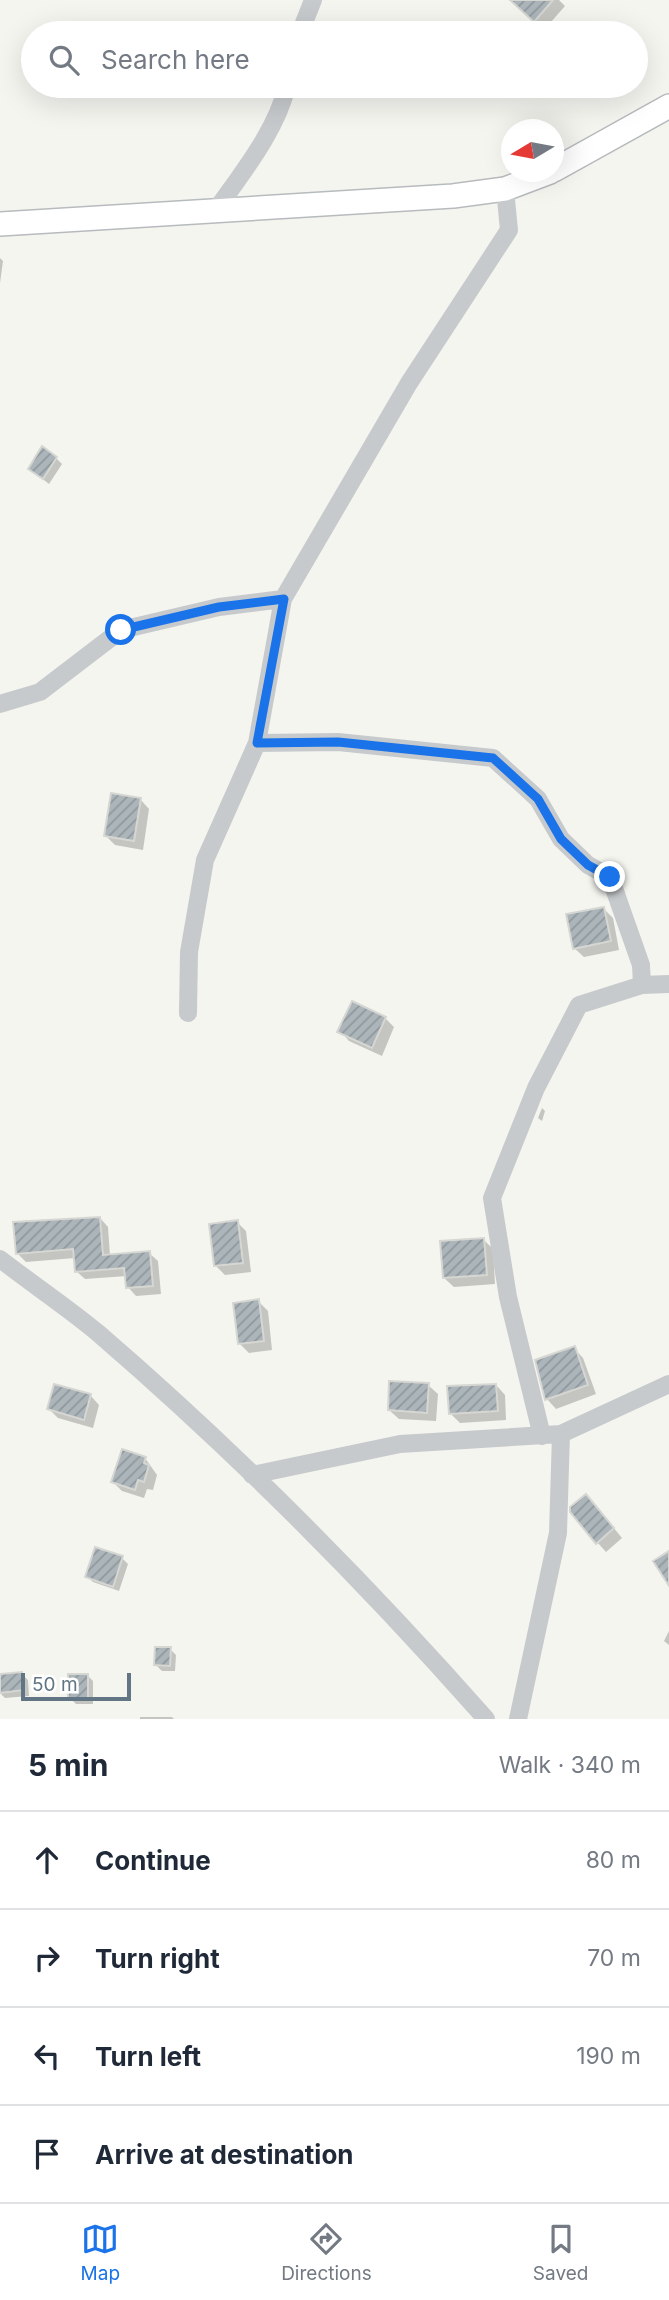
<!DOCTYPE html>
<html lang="en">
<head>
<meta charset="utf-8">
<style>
  :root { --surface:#fff; --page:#f2f2f3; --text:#1f2937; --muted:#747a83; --line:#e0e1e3; --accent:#1a73e8 }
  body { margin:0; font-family:Inter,sans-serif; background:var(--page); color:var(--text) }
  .compass { position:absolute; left:501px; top:119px; width:63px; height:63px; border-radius:50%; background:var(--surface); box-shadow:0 7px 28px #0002; rotate:260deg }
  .scale { position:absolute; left:21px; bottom:18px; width:110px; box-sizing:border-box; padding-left:7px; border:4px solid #627584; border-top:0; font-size:19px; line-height:24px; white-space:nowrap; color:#627584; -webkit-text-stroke:5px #fff; paint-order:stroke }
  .stop { position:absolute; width:21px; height:21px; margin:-16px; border:5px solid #1a73e8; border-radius:50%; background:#fff }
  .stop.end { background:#1a73e8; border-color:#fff; box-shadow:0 2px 7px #0008 }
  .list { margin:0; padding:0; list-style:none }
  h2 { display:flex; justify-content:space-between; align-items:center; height:91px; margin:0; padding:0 28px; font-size:30px }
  h2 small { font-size:23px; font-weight:400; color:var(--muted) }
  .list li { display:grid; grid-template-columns:46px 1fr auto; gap:21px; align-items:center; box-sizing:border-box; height:98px; padding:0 28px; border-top:2px solid var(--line) }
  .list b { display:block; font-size:26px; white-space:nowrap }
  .list em { font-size:23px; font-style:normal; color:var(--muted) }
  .icon { flex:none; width:38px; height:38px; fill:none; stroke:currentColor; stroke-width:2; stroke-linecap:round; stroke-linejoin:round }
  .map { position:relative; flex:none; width:669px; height:1719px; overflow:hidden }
  .search { position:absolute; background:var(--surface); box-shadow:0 7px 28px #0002; left:21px; right:21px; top:21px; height:77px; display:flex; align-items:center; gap:18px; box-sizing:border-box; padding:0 24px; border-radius:38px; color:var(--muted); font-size:26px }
  .sheet { height:483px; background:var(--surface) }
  nav { display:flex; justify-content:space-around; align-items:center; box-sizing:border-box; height:98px; border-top:2px solid var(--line); background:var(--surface); font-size:19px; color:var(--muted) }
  nav a { display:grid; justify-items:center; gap:4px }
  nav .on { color:var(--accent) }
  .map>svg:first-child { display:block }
  .shadow { fill:#0003 }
  .building { fill:url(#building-hatch); stroke:#d6d6d3; stroke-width:2 }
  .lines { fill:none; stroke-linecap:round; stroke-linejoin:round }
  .major-casing { stroke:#b7bbbe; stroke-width:26 }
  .minor { stroke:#c7cacd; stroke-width:18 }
  .major { stroke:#fff; stroke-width:23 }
  .route { stroke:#1a73e8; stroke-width:9 }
</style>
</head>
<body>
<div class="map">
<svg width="669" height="1719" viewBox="0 0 669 1719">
  <defs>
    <pattern id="building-hatch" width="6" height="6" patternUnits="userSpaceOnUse" patternTransform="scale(1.75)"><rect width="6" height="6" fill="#acb5b9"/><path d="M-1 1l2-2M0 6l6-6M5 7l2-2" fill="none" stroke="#8f989c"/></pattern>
  </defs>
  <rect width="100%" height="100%" fill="#f5f5f0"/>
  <path class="shadow" d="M512 0H559L565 6 544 30Z
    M0 258 3 261 0 283Z
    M56 458 62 464 49 484 30 469Z
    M140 799 149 809 143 850 115 845 106 836Z
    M603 908 613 918 619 950 584 957 574 948Z
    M385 1018 394 1027 382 1056 349 1041 340 1031Z
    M542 1108 545 1111 542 1121 538 1118Z
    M100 1218 108 1227 110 1256 149 1253 158 1261 161 1294 136 1296 128 1287 127 1276 85 1279 76 1271 75 1258 26 1262 17 1253Z
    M237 1222 246 1231 251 1272 225 1275 215 1265Z
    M484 1240 493 1249 495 1284 454 1287 444 1278Z
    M258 1301 268 1311 272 1350 249 1353 239 1343Z
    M574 1348 583 1358 596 1394 556 1409 547 1399Z
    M428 1385 438 1394 436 1421 399 1419 389 1410Z
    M496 1385 505 1395 506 1420 460 1423 450 1413Z
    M90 1395 99 1405 93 1428 58 1418 49 1409Z
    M145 1458 157 1475 153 1490 147 1489 144 1498 122 1491 113 1482Z
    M595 1505 622 1538 606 1552 597 1542Z
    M96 1549 122 1558 128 1564 119 1591 93 1582 87 1576Z
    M669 1631V1645L664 1641Z
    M170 1649 176 1655 175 1671H162L156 1665Z
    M22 1674 28 1680 29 1696 5 1698 0 1693V1676Z
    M87 1675 93 1681V1704H76L70 1698Z
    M140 1717H172L174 1719H140Z"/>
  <path class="building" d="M510 0H553L534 22Z
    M42 446 57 457 43 479 28 469Z
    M111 793 141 798 134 841 104 836Z
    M604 907 611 941 573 949 566 914Z
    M352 1001 386 1017 372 1048 337 1032Z
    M100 1217 103 1255 150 1251 153 1286 126 1288 124 1268 75 1272 73 1249 16 1254 13 1222Z
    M238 1220 243 1263 214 1266 209 1224Z
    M484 1238 487 1275 443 1278 440 1241Z
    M259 1299 264 1341 238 1344 233 1303Z
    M575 1346 588 1385 545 1400 535 1360Z
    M389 1381 429 1383 427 1413 388 1410Z
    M54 1384 91 1394 84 1420 47 1409Z
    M496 1384 498 1411 449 1414 447 1386Z
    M122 1449 146 1457 144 1463 149 1465 144 1482 138 1480 135 1490 111 1482Z
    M586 1494 614 1528 596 1544 570 1512V1507Z
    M95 1547 123 1556 113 1587 85 1577Z
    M669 1551V1586L653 1561Z
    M155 1647H171L170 1666 154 1665Z
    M22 1672 24 1690 0 1693V1674Z
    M68 1674H88V1699H68Z"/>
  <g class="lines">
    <defs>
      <path id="major" d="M554 170 669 106
        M0 224 453 196 505 189 550 172"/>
    </defs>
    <use href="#major" class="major-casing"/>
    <path class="minor" d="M300 33 313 0
      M505 189 509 230 409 383 283 599 257 743 338 742 493 758 538 799 561 839 588 865 610 877 641 965 642 985
      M214 213C241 174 276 132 287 86
      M0 704 40 692 121 630 219 607 283 599
      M188 1013 189 952 205 860 257 743
      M0 1259C32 1284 67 1307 98 1333 236 1452 366 1583 486 1719
      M542 1436 508 1297 492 1198 536 1088 579 1005 642 985 669 984
      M252 1475 400 1444 561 1434 669 1384
      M518 1719 558 1533 561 1434"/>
    <use href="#major" class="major"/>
  </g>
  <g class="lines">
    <path class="route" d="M121 630 219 607 284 599 257 743 338 742 493 758 538 799 561 839 588 865 610 877"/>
  </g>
</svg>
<svg class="compass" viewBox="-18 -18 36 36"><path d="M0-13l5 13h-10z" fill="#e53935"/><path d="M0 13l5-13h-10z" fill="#747a83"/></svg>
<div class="scale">50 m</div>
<div class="stop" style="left:121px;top:630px"></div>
<div class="stop end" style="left:610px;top:877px"></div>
<div class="search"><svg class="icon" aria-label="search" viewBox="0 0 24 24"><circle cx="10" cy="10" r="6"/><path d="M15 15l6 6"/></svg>Search here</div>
</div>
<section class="sheet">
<h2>5 min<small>Walk · 340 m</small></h2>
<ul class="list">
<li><svg class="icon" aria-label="ahead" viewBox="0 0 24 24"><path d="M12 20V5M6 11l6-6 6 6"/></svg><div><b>Continue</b></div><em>80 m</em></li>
<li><svg class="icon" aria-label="right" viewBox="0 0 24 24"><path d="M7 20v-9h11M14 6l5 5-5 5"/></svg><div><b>Turn right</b></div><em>70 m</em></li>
<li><svg class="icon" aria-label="left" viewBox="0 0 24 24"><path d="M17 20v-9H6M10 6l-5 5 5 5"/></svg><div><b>Turn left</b></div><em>190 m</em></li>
<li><svg class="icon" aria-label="arrive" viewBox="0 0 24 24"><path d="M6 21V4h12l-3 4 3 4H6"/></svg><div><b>Arrive at destination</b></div></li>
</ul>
</section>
<nav>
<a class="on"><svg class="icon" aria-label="map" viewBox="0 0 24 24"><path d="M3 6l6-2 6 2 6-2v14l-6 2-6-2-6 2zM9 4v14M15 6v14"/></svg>Map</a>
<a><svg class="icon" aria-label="directions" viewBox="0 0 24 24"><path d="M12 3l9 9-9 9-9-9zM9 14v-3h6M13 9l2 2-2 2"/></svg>Directions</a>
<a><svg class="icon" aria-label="saved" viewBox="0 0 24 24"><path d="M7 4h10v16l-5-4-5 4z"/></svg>Saved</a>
</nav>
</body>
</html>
